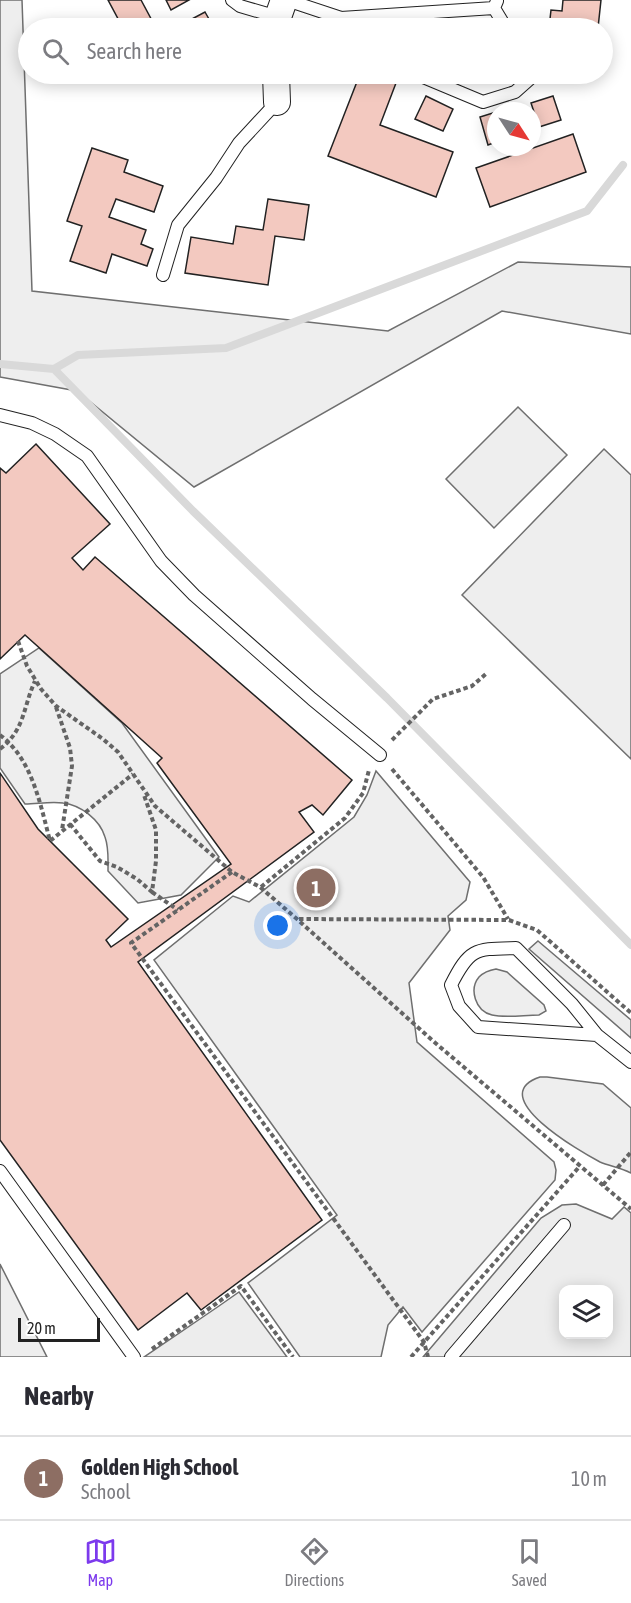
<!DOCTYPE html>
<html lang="en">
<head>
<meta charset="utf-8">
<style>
  :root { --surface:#fff; --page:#f7f7f7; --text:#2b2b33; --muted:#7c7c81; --line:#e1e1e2; --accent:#7c3aed }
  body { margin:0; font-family:"Asap Condensed",sans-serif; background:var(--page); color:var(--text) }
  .controls { position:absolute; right:18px; bottom:18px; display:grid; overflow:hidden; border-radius:12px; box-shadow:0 3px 15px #0003 }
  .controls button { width:54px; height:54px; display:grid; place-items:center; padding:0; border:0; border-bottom:2px solid var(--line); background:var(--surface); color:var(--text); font:30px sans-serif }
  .compass { position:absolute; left:487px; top:102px; width:54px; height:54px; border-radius:50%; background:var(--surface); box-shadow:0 3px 15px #0003; rotate:126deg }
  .scale { position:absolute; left:18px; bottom:15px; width:82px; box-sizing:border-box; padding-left:6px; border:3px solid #222; border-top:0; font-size:16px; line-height:21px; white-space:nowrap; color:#222; -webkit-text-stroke:4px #fff; paint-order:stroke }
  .you { position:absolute; left:278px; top:926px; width:21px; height:21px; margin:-15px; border:4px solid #fff; border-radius:50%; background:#1a73e8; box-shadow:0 0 0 9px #1a73e833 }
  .badge { display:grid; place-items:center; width:39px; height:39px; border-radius:50%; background:var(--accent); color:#fff; font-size:20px; font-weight:700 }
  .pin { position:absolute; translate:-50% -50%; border:3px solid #fff; box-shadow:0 2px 6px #0006 }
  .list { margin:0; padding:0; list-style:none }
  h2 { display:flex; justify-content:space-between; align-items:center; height:78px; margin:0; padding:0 24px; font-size:26px }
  h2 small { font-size:20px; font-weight:400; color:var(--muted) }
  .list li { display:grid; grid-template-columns:39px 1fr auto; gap:18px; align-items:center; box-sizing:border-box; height:84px; padding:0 24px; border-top:2px solid var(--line) }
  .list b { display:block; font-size:22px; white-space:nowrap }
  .list p { margin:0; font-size:20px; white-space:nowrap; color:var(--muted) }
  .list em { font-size:20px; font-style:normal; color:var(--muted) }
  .icon { flex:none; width:33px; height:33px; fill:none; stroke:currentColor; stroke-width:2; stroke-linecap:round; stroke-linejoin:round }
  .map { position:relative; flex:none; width:631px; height:1357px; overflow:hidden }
  .search { position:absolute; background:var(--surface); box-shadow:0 3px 15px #0003; left:18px; right:18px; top:18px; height:66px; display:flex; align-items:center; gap:15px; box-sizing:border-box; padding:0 21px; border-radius:33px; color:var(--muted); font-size:22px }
  .sheet { height:162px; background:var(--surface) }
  nav { display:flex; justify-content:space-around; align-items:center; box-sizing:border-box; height:84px; border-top:2px solid var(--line); background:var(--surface); font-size:16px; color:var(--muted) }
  nav a { display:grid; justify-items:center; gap:3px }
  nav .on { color:var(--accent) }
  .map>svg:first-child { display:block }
  .green { fill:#eee; stroke:#6f6f6f; stroke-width:1.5 }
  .parking { fill:#ededed; stroke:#6f6f6f; stroke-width:1.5; fill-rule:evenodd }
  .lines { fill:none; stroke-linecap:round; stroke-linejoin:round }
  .stream { stroke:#d9d9d9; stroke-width:8 }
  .building { fill:#f3c9c0; stroke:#222; stroke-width:1.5 }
  .service-casing { stroke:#222; stroke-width:14 }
  .minor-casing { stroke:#222; stroke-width:28 }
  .path { stroke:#646464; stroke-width:4; stroke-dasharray:4.5 3; stroke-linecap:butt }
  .service { stroke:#fff; stroke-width:12 }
  .minor { stroke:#fff; stroke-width:26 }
</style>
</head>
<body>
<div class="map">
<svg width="631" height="1357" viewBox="0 0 631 1357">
  <rect width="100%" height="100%" fill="#fff"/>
  <path class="green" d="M0 0H22L32 291 388 331 518 262 631 267V334L502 311 194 487 77 391 0 377Z
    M518 407 567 455 494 528 446 479Z
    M604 449 631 475V759L462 595Z
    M39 648 122 723 219 857 181 895 138 903 108 871C108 860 109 848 105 837 100 820 81 805 63 803 51 801 37 804 25 804L0 768V674Z
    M376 771 470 882 466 900 448 916 450 930 409 983 417 1042 554 1162 556 1170 555 1180 422 1332 403 1307 388 1325 381 1357H300L248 1283 337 1215 154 960 233 896 249 902 354 817 367 795Z
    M496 969 507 972 544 1005 546 1011 539 1015C524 1015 506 1018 492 1015 475 1011 469 989 479 977 484 972 490 970 496 969Z
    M540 1077H547L603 1084 631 1108V1173C621 1168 610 1166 600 1162 581 1152 483 1096 540 1077Z
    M0 1264 47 1357H0Z"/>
  <path class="parking" d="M538 941 631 1020V1038L529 949Z
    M576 1204 612 1219 624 1207 631 1213V1357H423L541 1218 562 1205ZM564 1290H608V1334H564Z
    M239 1292 287 1357H144L219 1306Z"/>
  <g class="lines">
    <path class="stream" d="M0 364 54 369 193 511 387 698 631 945
      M54 369 78 355 226 348 587 211 623 165"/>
  </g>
  <path class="building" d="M108 0H141L156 28H123Z
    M166 0H189L171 10Z
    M563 0H601L598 28H549L551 10 562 11Z
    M205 12 214 28H175Z
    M360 74H370L396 83 380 125 453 152 436 197 328 156Z
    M563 74H595V78L563 75Z
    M426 96 453 109 443 131 415 119Z
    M553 96 561 120 539 127 531 103Z
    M496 112V142L488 145 480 117Z
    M573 134 586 172 490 207 476 168Z
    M92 148 128 160 124 172 163 186 154 212 116 199 109 217 146 230 141 244 153 249 147 266 112 254 106 273 70 261 82 226 67 221Z
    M268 199 309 205 304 240 275 236 268 285 185 273 191 237 233 244 236 226 263 230Z
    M36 444 110 524 72 558 83 570 95 557 352 780 323 815 312 805 299 812 314 832 138 962 322 1220 201 1310 187 1293 138 1330 0 1140V773L38 829 128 919 106 940 111 947 231 864 157 763 162 758 25 635 0 659V468L6 473Z"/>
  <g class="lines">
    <defs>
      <path id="service" d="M232 0 240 6 278 17
        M287 0 341 18 351 28
        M497 1 494 8 506 28
        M341 18 494 8
        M416 74 483 102 515 92 533 76 532 74
        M163 275 178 225 216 178 239 143 277 102
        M0 415 32 423 55 434 87 456 161 561 194 595 312 699 380 755
        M597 1035 478 1027 459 1006 451 985C470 947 476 949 516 948L572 1004 597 1035 631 1062
        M0 1171 134 1357
        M451 1357 564 1225"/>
      <path id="minor" d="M277 28 278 17 284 0
        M276 74 277 102"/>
    </defs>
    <use href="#service" class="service-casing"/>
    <use href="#minor" class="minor-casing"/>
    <path class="path" d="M18 641 27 666 41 689 56 706 103 739 118 752 155 806 232 872 260 887 297 919 433 1041 631 1209
      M56 707 70 748 72 766 62 830
      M0 735C32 759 40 803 50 841L133 774
      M392 740 433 699 472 686 487 673
      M0 749C25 730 23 707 35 681
      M392 769 483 877 508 919
      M70 824 100 861 117 867 137 879 152 892 156 861V830L144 795
      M232 872 131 943 424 1342 428 1357
      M261 887 345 818 363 793 369 770
      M152 892 178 910
      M299 919 509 920 537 930 631 1013
      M603 1185 631 1152
      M152 1349 241 1286 293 1357
      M411 1357 580 1166"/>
    <use href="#service" class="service"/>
    <use href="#minor" class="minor"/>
  </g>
</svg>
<div class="controls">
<button><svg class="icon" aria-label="layers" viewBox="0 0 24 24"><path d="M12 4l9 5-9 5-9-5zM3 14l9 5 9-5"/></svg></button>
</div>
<svg class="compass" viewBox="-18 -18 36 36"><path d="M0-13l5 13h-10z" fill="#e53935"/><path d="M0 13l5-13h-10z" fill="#7c7c81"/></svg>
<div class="scale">20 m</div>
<div class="you"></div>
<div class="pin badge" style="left:316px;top:888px;background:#8d6e63">1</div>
<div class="search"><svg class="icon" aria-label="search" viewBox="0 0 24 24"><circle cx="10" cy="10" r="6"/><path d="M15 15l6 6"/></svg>Search here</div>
</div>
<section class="sheet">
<h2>Nearby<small></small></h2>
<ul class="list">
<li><span class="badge" style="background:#8d6e63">1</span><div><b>Golden High School</b><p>School</p></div><em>10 m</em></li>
</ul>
</section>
<nav>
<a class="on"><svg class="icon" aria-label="map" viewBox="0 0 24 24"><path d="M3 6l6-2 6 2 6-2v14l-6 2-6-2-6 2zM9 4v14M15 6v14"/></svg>Map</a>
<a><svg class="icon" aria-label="directions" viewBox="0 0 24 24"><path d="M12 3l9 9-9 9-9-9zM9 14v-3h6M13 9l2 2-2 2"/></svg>Directions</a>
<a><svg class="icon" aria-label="saved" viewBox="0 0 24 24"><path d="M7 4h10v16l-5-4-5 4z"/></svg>Saved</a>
</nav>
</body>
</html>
